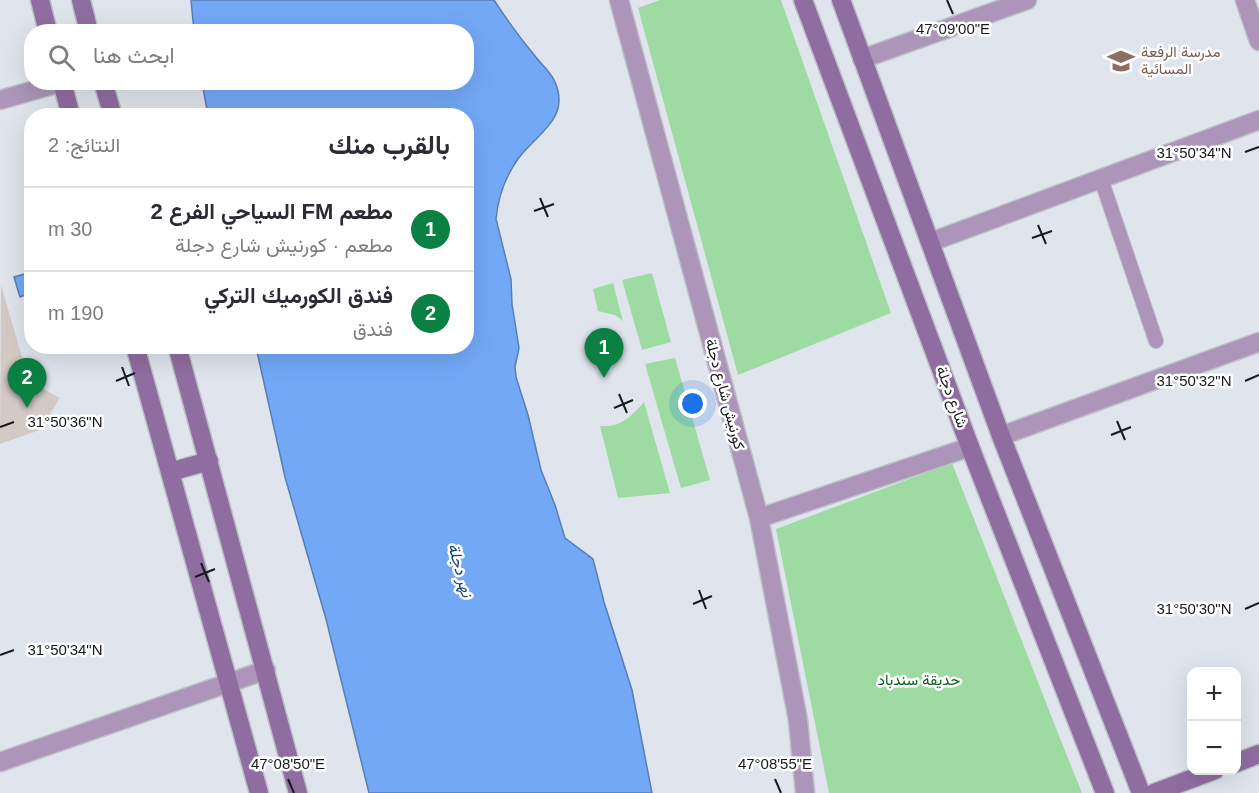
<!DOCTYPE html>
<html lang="ar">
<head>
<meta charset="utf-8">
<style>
  :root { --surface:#fff; --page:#f7f7f7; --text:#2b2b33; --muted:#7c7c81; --line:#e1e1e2; --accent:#0b8043 }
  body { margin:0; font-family:Helvetica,Vazirmatn,sans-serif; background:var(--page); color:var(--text); direction:rtl }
  .controls { position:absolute; right:18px; bottom:18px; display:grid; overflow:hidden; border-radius:12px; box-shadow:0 6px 24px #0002 }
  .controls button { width:54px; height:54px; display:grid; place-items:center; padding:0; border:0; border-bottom:2px solid var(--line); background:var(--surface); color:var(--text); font:30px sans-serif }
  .you { position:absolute; left:693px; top:404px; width:21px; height:21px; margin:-15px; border:4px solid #fff; border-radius:50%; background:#1a73e8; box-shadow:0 0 0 9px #1a73e833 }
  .badge { display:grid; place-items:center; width:39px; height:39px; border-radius:50%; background:var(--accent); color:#fff; font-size:20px; font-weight:700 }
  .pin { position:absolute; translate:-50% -50px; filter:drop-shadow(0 2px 3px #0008) }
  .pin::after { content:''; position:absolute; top:32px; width:21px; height:18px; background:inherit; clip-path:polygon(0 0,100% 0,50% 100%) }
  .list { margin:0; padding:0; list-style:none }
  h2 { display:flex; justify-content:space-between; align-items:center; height:78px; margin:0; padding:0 24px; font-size:26px }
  h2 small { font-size:20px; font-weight:400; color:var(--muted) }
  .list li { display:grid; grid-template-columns:39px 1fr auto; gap:18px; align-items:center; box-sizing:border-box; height:84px; padding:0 24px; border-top:2px solid var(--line) }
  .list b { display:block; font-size:22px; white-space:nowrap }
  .list p { margin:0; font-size:20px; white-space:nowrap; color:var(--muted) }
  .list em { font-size:20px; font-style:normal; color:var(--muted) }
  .icon { flex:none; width:33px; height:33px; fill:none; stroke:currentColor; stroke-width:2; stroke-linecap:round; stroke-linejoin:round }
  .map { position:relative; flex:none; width:1259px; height:793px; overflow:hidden; direction:ltr }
  .search { position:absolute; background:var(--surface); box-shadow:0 6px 24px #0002; left:24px; top:24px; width:450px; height:66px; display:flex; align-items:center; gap:15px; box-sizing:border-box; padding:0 21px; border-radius:24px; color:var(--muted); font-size:22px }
  .panel { position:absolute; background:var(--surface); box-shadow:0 6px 24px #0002; left:24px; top:108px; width:450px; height:246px; border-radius:24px; direction:rtl }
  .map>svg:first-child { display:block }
  .green { fill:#9edba2 }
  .water { fill:#73a8f6; stroke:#577db5; stroke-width:1.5 }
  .building { fill:#d3cac5 }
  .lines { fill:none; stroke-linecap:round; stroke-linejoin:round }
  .lane-casing { stroke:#bcc0c7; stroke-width:16 }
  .street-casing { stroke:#bcc0c7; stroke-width:21 }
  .secondary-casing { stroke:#bcc0c7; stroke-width:21 }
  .lane { stroke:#ac95b8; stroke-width:14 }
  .street { stroke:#ac95b8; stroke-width:18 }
  .secondary { stroke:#906da1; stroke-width:18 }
  .ticks { fill:none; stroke:#17191c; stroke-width:2 }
  .labels { text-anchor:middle; stroke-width:5; stroke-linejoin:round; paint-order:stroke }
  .education-label { font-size:15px; fill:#785e54; stroke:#fff; text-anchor:start }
  .street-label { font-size:15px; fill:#17191c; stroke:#fff }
  .park-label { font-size:15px; fill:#09601e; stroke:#fff }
  .water-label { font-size:16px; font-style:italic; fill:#124488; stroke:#fff }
  .ticks-label { font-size:15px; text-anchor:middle; fill:#17191c; stroke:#fff; stroke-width:5; stroke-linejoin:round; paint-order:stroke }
</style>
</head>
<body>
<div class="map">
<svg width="1259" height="793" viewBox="0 0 1259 793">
  <rect width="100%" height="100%" fill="#e0e5ed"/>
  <path class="green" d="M660 0H781L891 313 738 375 638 8Z
    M652 273 671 342 642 350 622 280Z
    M613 283 623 321 615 315 598 311 593 289Z
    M675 358 710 480 681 488 645 364Z
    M644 402 670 493 618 498 600 426C620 428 632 416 644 402Z
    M952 463 1065 751 1082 793H829L776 529Z"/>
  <path class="water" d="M191 0H494C507 20 520 38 535 56 541 64 551 72 555 82 571 119 536 134 518 159 505 177 498 197 496 219L511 279 512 304 519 348 515 367 516 377 528 415 541 470 555 505 565 538 593 559 604 602 632 690 652 793H369L326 619 285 477 256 347 466 346V116L208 115 202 83 466 82V32L194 31Z
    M31 272V293L20 297 14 277Z"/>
  <path class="building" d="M1 285 29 381 60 398 40 430 0 444Z"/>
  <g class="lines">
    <defs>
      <path id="lane" d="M1101 179 1156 341"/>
      <path id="street" d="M619 0 759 518 798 720 805 793
        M1245 0 1259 41
        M862 59 1027 0
        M0 100 63 82
        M931 242 1259 120
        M1001 436 1259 342
        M759 518 970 447
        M0 762 266 670"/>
      <path id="secondary" d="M40 0 48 32
        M81 0 89 32
        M803 0 970 447 1105 793
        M841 0 1001 436 1141 793
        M62 82 71 116
        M103 82 113 116
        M135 346 259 793
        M177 346 298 793
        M170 472 209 461
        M1236 763 1259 754
        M1154 793 1215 770"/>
    </defs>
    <use href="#lane" class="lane-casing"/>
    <use href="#street" class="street-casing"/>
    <use href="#secondary" class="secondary-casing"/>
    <use href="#lane" class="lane"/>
    <use href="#street" class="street"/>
    <use href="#secondary" class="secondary"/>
  </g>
  <path class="ticks" d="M947 0 953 14M1245 152 1259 147M540 198 548 217M534 211 554 204M1038 225 1046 244M1032 238 1052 231M122 367 129 386M116 381 135 373M1245 381 1259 375M619 394 627 413M614 408 633 400M1117 421 1125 440M0 427 14 422M1111 435 1131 427M201 563 209 582M195 577 215 569M699 590 706 609M693 604 712 596M1245 609 1259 603M0 655 14 650M288 779 294 793M775 779 781 793"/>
  <defs>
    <symbol id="school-bare" viewBox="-9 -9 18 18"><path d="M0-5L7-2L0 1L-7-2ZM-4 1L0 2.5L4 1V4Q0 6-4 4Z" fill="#8d6e63" stroke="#fff" stroke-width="2.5" paint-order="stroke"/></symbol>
  </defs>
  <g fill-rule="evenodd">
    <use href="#school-bare" x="1102" y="42" width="38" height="38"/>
  </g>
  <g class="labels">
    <g class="education-label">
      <text x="1141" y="57">مدرسة الرفعة<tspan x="1141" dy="17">المسائية</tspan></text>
    </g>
    <g class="street-label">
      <text transform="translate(725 394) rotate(75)" y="5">كورنيش شارع دجلة</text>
      <text transform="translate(952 397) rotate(70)" y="5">شارع دجلة</text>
    </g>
    <g class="park-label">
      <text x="919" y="685">حديقة سندباد</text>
    </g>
    <g class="water-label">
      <text transform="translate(461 570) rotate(75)" y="6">نهر دجلة</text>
    </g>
  </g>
  <g class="ticks-label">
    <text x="953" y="34">47°09'00"E</text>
    <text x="1194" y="158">31°50'34"N</text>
    <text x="1194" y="386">31°50'32"N</text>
    <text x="65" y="427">31°50'36"N</text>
    <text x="1194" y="614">31°50'30"N</text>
    <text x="65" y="655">31°50'34"N</text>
    <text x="288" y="769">47°08'50"E</text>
    <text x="775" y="769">47°08'55"E</text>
  </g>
</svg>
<div class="controls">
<button>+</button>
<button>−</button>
</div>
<div class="you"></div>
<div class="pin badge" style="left:604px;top:378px">1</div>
<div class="pin badge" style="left:27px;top:408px">2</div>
<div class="search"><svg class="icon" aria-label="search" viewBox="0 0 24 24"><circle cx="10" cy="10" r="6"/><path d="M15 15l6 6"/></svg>ابحث هنا</div>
<section class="panel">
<h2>بالقرب منك<small>النتائج: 2</small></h2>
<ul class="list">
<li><span class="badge">1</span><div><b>مطعم FM السياحي الفرع 2</b><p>مطعم · كورنيش شارع دجلة</p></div><em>30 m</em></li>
<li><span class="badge">2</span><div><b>فندق الكورميك التركي</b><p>فندق</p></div><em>190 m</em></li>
</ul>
</section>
</div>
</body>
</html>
